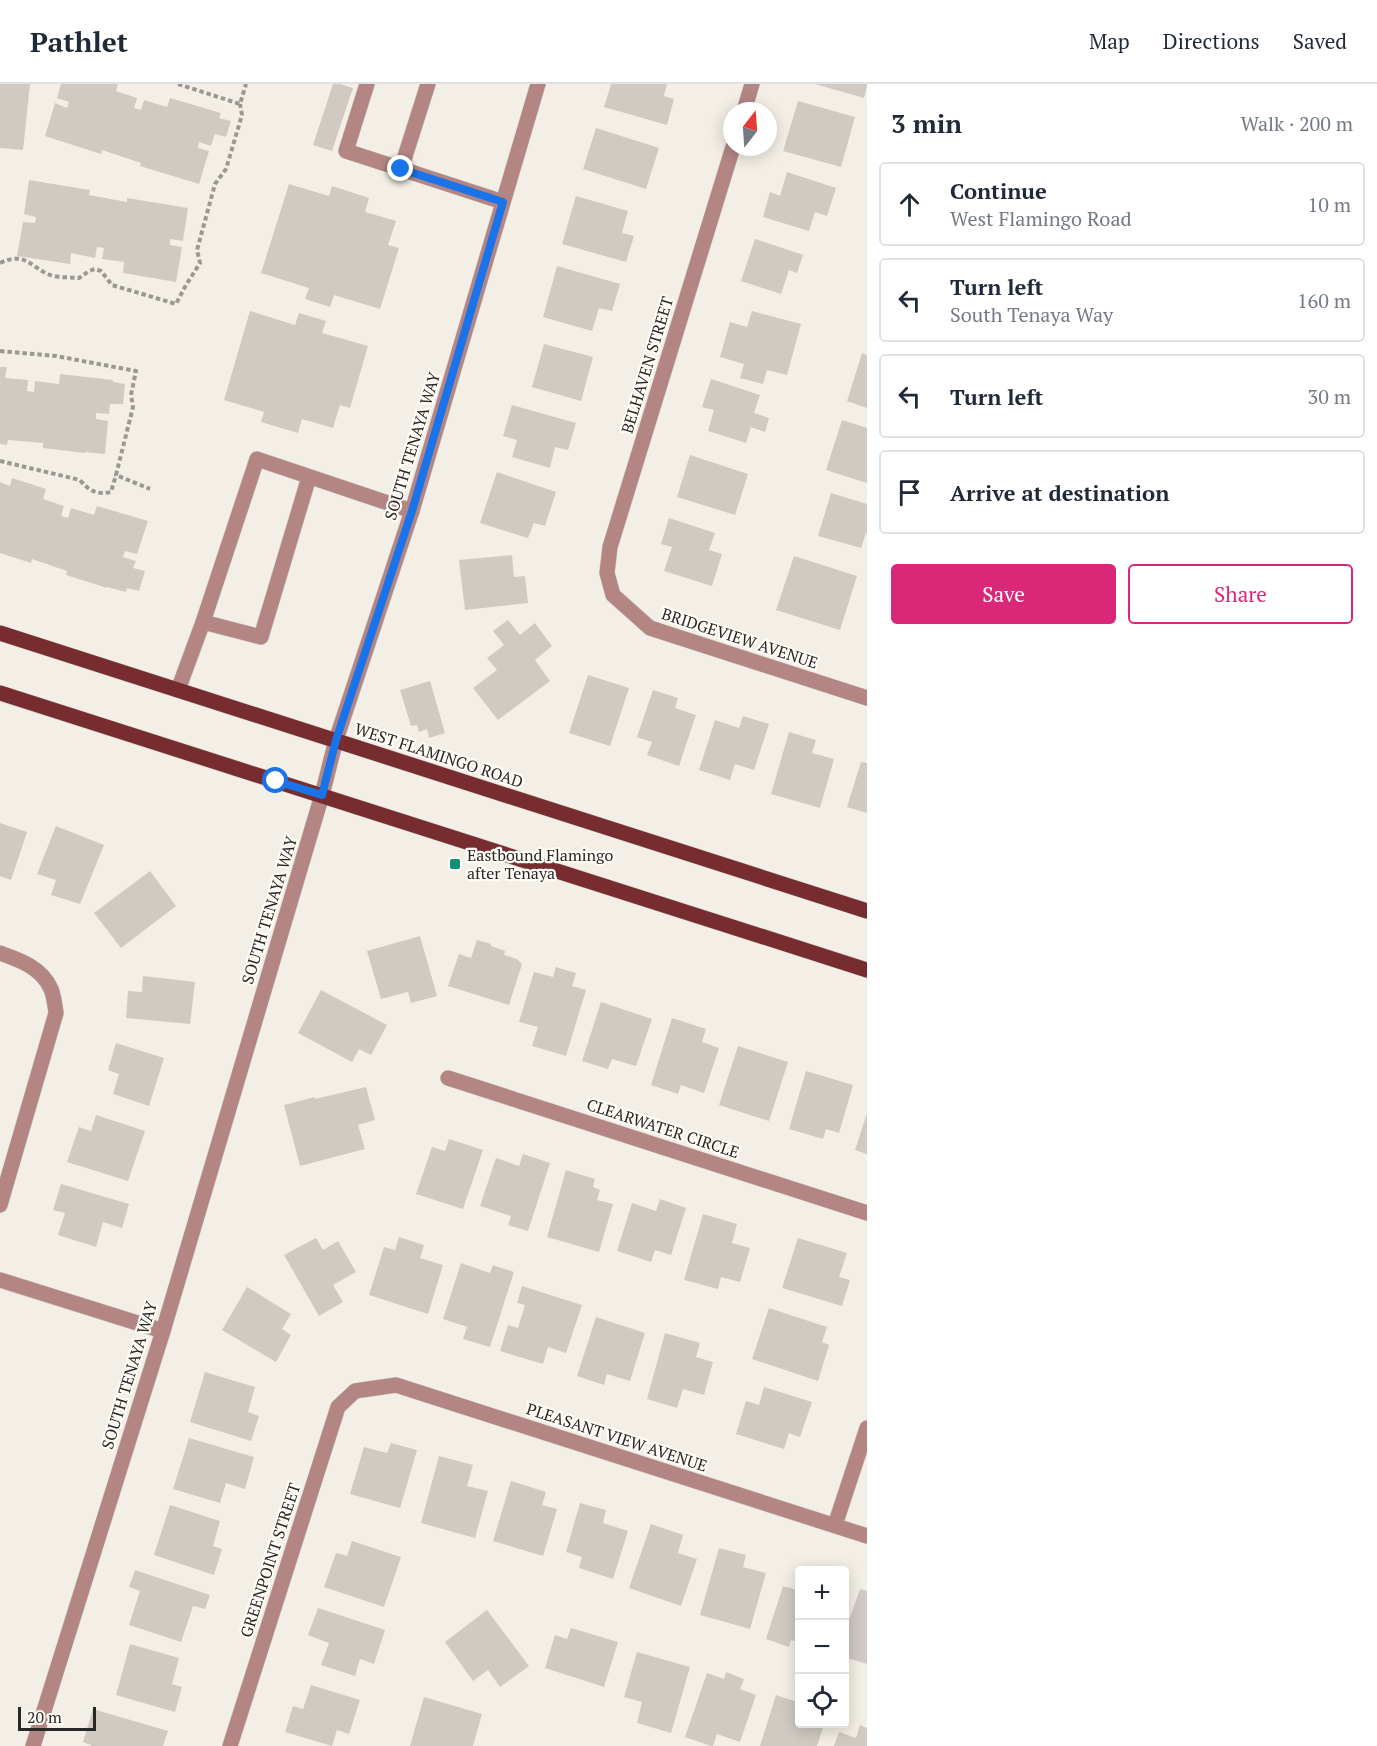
<!DOCTYPE html>
<html lang="en">
<head>
<meta charset="utf-8">
<style>
  :root { --surface:#fff; --page:#f2f2f3; --text:#1f2937; --muted:#747a83; --line:#e0e1e3; --accent:#db2777 }
  body { margin:0; font-family:"PT Serif",serif; background:var(--page); color:var(--text) }
  .controls { position:absolute; right:18px; bottom:18px; display:grid; overflow:hidden; border-radius:6px; box-shadow:0 3px 15px #0003 }
  .controls button { width:54px; height:54px; display:grid; place-items:center; padding:0; border:0; border-bottom:2px solid var(--line); background:var(--surface); color:var(--text); font:30px sans-serif }
  .compass { position:absolute; left:723px; top:18px; width:54px; height:54px; border-radius:50%; background:var(--surface); box-shadow:0 3px 15px #0003; rotate:17deg }
  .scale { position:absolute; left:18px; bottom:15px; width:78px; box-sizing:border-box; padding-left:6px; border:3px solid #292724; border-top:0; font-size:16px; line-height:21px; white-space:nowrap; color:#292724; -webkit-text-stroke:4px #fffcf7; paint-order:stroke }
  .stop { position:absolute; width:18px; height:18px; margin:-14px; border:4px solid #1a73e8; border-radius:50%; background:#fff }
  .stop.end { background:#1a73e8; border-color:#fff; box-shadow:0 2px 6px #0008 }
  .list { margin:0; padding:0; list-style:none }
  h2 { display:flex; justify-content:space-between; align-items:center; height:78px; margin:0; padding:0 24px; font-size:26px }
  h2 small { font-size:20px; font-weight:400; color:var(--muted) }
  .list li { display:grid; grid-template-columns:39px 1fr auto; gap:18px; align-items:center; box-sizing:border-box; height:84px; margin:0 12px 12px; padding:0 12px; border:2px solid var(--line); border-radius:6px }
  .list b { display:block; font-size:22px; white-space:nowrap }
  .list p { margin:0; font-size:20px; white-space:nowrap; color:var(--muted) }
  .list em { font-size:20px; font-style:normal; color:var(--muted) }
  .actions { display:flex; gap:12px; padding:18px 24px }
  .actions a { flex:1; padding:14px 0; border:2px solid var(--accent); border-radius:6px; text-align:center; font-size:21px; color:var(--accent) }
  .actions .main { background:var(--accent); color:#fff }
  .icon { flex:none; width:33px; height:33px; fill:none; stroke:currentColor; stroke-width:2; stroke-linecap:round; stroke-linejoin:round }
  .map { position:relative; flex:none; width:867px; height:1662px; overflow:hidden }
  header { display:flex; align-items:center; gap:36px; box-sizing:border-box; height:84px; padding:0 30px; background:var(--surface); border-bottom:2px solid var(--line) }
  header strong { font-size:28px }
  nav { display:flex; gap:33px; margin-inline-start:auto; font-size:21px }
  main { display:flex }
  aside { flex:1; background:var(--surface) }
  .map>svg:first-child { display:block }
  .building { fill:#d0cac3 }
  .lines { fill:none; stroke-linecap:round; stroke-linejoin:round }
  .service-casing { stroke:#cfcbc3; stroke-width:16 }
  .minor-casing { stroke:#cfcbc3; stroke-width:16 }
  .tertiary-casing { stroke:#cfcbc3; stroke-width:16 }
  .primary-casing { stroke:#cfcbc3; stroke-width:16 }
  .path { stroke:#9b9892; stroke-width:4; stroke-dasharray:4.5 3; stroke-linecap:butt }
  .service { stroke:#b38684; stroke-width:15 }
  .minor { stroke:#b38684; stroke-width:15 }
  .tertiary { stroke:#b38684; stroke-width:15 }
  .primary { stroke:#772d30; stroke-width:15 }
  .route { stroke:#1a73e8; stroke-width:8 }
  .poi-dot { fill:#0e9077; stroke:#fffcf7; stroke-width:2 }
  .labels { text-anchor:middle; stroke-width:4.5; stroke-linejoin:round; paint-order:stroke }
  .street-label { font-size:16px; fill:#292724; stroke:#fffcf7 }
  .poi-label { font-size:16px; fill:#292724; stroke:#fffcf7; text-anchor:start }
</style>
</head>
<body>
<header>
<strong>Pathlet</strong>
<nav><a>Map</a><a>Directions</a><a>Saved</a></nav>
</header>
<main>
<div class="map">
<svg width="867" height="1662" viewBox="0 0 867 1662">
  <rect width="100%" height="100%" fill="#f3efe6"/>
  <path class="building" d="M0 0H30L23 66 0 64Z
    M61 0H118L116 7 137 14 134 24 141 26 144 16 167 23 170 14 221 29 219 34 231 37 226 53 215 50 211 62 199 58 198 64 209 67 199 100 140 82 141 79 102 66 101 70 45 52 55 19 67 24 69 18 57 14Z
    M333 0H340L353 4 332 67 313 61Z
    M611 0H667L664 12 674 15 667 41 604 23Z
    M815 0H867V2L864 14Z
    M798 17 855 33 841 83 783 67Z
    M596 44 659 64 646 105 583 85Z
    M787 88 836 104 827 132 815 128 809 147 763 133 770 108 780 112Z
    M29 96 90 106 89 111 127 118V114L188 124 183 157 170 155V161L182 163 176 198 123 189 124 178 102 175 104 164 97 163 95 174 71 169 70 180 17 172 23 138 35 139 36 133 24 130Z
    M289 100 329 112 332 102 369 114 365 128 396 137 388 161 399 164 380 225 334 211 330 223 305 215 309 204 261 189Z
    M576 112 628 127 622 149 634 152 626 178 562 160Z
    M755 155 803 171 797 189 789 186 781 210 741 197Z
    M557 182 620 200 612 227 599 224 592 247 543 233Z
    M250 227 295 241 299 229 326 237 322 249 368 262 350 324 340 321 333 344 302 335 298 349 261 338 264 328 224 316Z
    M752 227 801 240 787 291 767 286 763 300 740 294 744 280 720 273 730 238 747 243Z
    M544 260 593 273 581 317 532 303Z
    M862 269 867 271V324L847 317Z
    M0 283H7L5 294 28 296 27 307 34 308 35 297 59 300 60 290 113 296V298L125 300 123 320H110L109 330 96 329V335L108 337 105 370 85 368V369L43 364V359L8 356 7 361 0 360Z
    M711 295 760 311 754 329 769 334 765 348 751 343 746 359 708 347 714 326 702 323Z
    M512 321 576 339 568 366 555 363 550 384 512 373 517 356 503 352Z
    M842 336 867 344V399L826 386Z
    M690 371 748 390 735 431 677 413Z
    M497 388 556 408 545 442 534 439 528 454 480 439Z
    M12 394 46 405 43 415 64 422 61 432 68 434 71 424 94 431 97 422 148 437 137 470 125 467 123 473 136 477 133 484 145 487 139 507 127 504 126 508 107 503V504L66 491 67 487 32 475 31 479 0 469V398L10 402Z
    M831 409 867 420V450L866 449 861 464 818 452Z
    M669 434 715 449 709 466 722 470 712 502 664 487 672 463 661 460Z
    M512 471 514 493 525 492 528 519 465 526 459 476Z
    M794 472 857 492 840 546 776 526Z
    M508 536 520 551 535 539 552 562 535 576 550 597 498 636 473 604 497 586 487 574 504 561 493 547Z
    M588 591 629 604 610 662 569 649Z
    M430 597 445 649 429 654 427 645 419 648 417 641 411 642 400 606Z
    M653 606 678 614 675 624 696 631 679 682 647 671 652 658 637 653Z
    M743 632 769 640 754 686 735 680 730 696 699 686 715 636 739 644Z
    M789 648 816 656 812 669 834 675 820 724 771 710Z
    M861 678 867 679V729L847 723Z
    M0 739 27 748 11 796 0 792Z
    M56 742 104 761 80 820 51 811 56 796 37 790Z
    M150 787 176 822 121 864 94 829Z
    M420 852 437 912 411 919 408 908 381 915 367 867Z
    M477 856 491 860V862L505 867 504 871 517 875 522 880 509 921 448 902 459 870 471 874Z
    M556 883 576 889 572 902 586 906 566 972 532 962 538 943 519 938 534 888 553 893Z
    M143 892 195 898 190 940 126 934 128 907 142 908Z
    M321 906 387 941 371 971 359 965 352 978 298 949Z
    M601 918 652 935 636 982 612 975 608 985 582 977Z
    M672 934 706 945 702 958 719 964 704 1009 681 1001 678 1010 651 1001Z
    M116 959 164 974 149 1022 113 1010 119 990 108 986Z
    M738 962 788 978 769 1037 719 1021Z
    M806 987 853 1001 839 1049 826 1045 823 1055 789 1045Z
    M366 1003 375 1036 358 1041 365 1065 300 1082 284 1021 315 1013V1015Z
    M867 1029V1070L855 1066Z
    M96 1031 145 1047 128 1097 67 1078 79 1043 91 1047Z
    M449 1055 483 1066 463 1125 416 1110 432 1063 445 1067Z
    M523 1070 550 1079 528 1147 508 1141 511 1132 480 1122 496 1074 519 1082Z
    M566 1086 595 1095 593 1103 600 1106 597 1116 613 1120 599 1168 547 1153Z
    M61 1100 129 1120 122 1144 103 1138 96 1163 58 1151 65 1129 53 1126Z
    M660 1115 686 1124 671 1171 655 1166 651 1178 617 1167 632 1119 656 1127Z
    M703 1130 737 1140 732 1159 750 1164 740 1198 721 1193 718 1205 684 1196Z
    M399 1153 424 1161 420 1174 443 1181 428 1230 369 1211 384 1163 395 1166Z
    M316 1154 323 1166 338 1157 356 1188 333 1201 343 1218 319 1232 284 1171Z
    M798 1154 847 1169 839 1193 850 1196 842 1222 782 1204Z
    M461 1179 490 1189 493 1181 514 1188 490 1263 463 1255 467 1243 443 1235Z
    M522 1202 582 1221 566 1269 548 1263 543 1280 500 1267 508 1241 518 1244 525 1221 517 1219Z
    M247 1203 291 1230 282 1245 291 1251 276 1278 222 1246Z
    M769 1224 827 1243 822 1258 829 1261 818 1297 752 1275Z
    M596 1233 645 1249 630 1297 607 1290 604 1301 577 1292Z
    M665 1249 700 1259 696 1273 713 1278 704 1311 683 1305 677 1324 647 1315Z
    M205 1288 255 1303 248 1328 259 1332 251 1357 190 1338Z
    M764 1303 812 1318 800 1353 789 1349 784 1365 736 1350 746 1317 759 1321Z
    M189 1354 254 1373 245 1405 226 1399 220 1419 173 1405Z
    M391 1359 417 1366 400 1424 350 1410 364 1363 387 1369Z
    M439 1372 473 1381 467 1402 488 1407 475 1454 421 1439Z
    M511 1397 546 1408 542 1421 557 1425 543 1472 493 1457Z
    M580 1419 606 1426 603 1439 628 1447 613 1495 579 1484 582 1473 566 1468Z
    M170 1421 220 1437 213 1462 222 1465 214 1491 154 1471Z
    M651 1440 683 1451 678 1469 697 1475 681 1522 629 1504Z
    M352 1457 401 1473 384 1523 324 1503 336 1469 347 1472Z
    M719 1464 746 1471 743 1483 766 1489 750 1545 700 1531Z
    M135 1486 210 1511 205 1525 193 1522 181 1558 129 1541 140 1507 129 1503Z
    M783 1502 800 1507V1559L791 1556 789 1563 766 1555Z
    M860 1505 867 1507V1580L844 1573V1550Z
    M318 1524 385 1546 374 1580 360 1575 355 1592 321 1581 329 1559 308 1551Z
    M487 1526 529 1582 500 1603 488 1586 473 1597 445 1558Z
    M571 1544 618 1558 604 1603 545 1584 555 1551 567 1555Z
    M130 1560 179 1574 172 1600 182 1603 175 1628 116 1611Z
    M637 1568 690 1583 671 1649 637 1639 642 1618 624 1613Z
    M726 1588 744 1595 740 1605 756 1611 740 1658 717 1650 713 1662H711L685 1653 707 1589 724 1595Z
    M311 1601 360 1616 349 1650 337 1646 332 1662 285 1648 293 1622 303 1625Z
    M776 1611 800 1619V1640H824L817 1662H760Z
    M424 1613 482 1630 473 1662H410Z
    M93 1625 168 1647 163 1662H91V1661L83 1658Z
    M860 1641 867 1644V1662H834L839 1648 856 1654Z"/>
  <g class="lines">
    <defs>
      <path id="service" d="M367 0 346 67 503 118
        M401 85 428 0
        M203 538 261 553 309 393
        M178 606 203 538 257 375 412 427"/>
      <path id="minor" d="M744 27 752 0
        M733 63 610 463 607 489 613 511 650 544 867 614
        M0 869C20 876 42 884 51 905 54 912 55 922 56 929L0 1121
        M448 994 867 1129
        M0 1196 163 1247
        M835 1441 867 1344
        M230 1662 338 1323 355 1307 396 1301 867 1452"/>
      <path id="tertiary" d="M33 1662 163 1247 322 711 336 656 412 427 538 0"/>
      <path id="primary" d="M0 549 867 827
        M0 609 867 886"/>
    </defs>
    <use href="#service" class="service-casing"/>
    <use href="#minor" class="minor-casing"/>
    <use href="#tertiary" class="tertiary-casing"/>
    <use href="#primary" class="primary-casing"/>
    <path class="path" d="M178 0 240 20 246 0
      M0 179C26 167 30 183 50 191 58 194 70 193 79 194L89 187 95 185 101 187 112 201 176 220 186 201 200 179 197 166 215 100 226 85 242 31 240 20
      M0 267 56 272 136 287 131 311 133 323 116 391 150 405
      M0 377 80 396C89 407 97 411 111 408L116 391"/>
    <use href="#service" class="service"/>
    <use href="#minor" class="minor"/>
    <use href="#tertiary" class="tertiary"/>
    <use href="#primary" class="primary"/>
  </g>
  <g class="lines">
    <path class="route" d="M276 697 322 711 336 656 412 427 503 118 401 85"/>
  </g>
  <rect class="poi-dot" x="449" y="774" width="12" height="12" rx="3"/>
  <g class="labels">
    <g class="street-label">
      <text transform="translate(647 281) rotate(-73)" y="6">BELHAVEN STREET</text>
      <text transform="translate(412 362) rotate(-73)" y="6">SOUTH TENAYA WAY</text>
      <text transform="translate(740 554) rotate(18)" y="6">BRIDGEVIEW AVENUE</text>
      <text transform="translate(439 671) rotate(18)" y="6">WEST FLAMINGO ROAD</text>
      <text transform="translate(269 826) rotate(-73)" y="6">SOUTH TENAYA WAY</text>
      <text transform="translate(663 1044) rotate(18)" y="6">CLEARWATER CIRCLE</text>
      <text transform="translate(129 1291) rotate(-73)" y="6">SOUTH TENAYA WAY</text>
      <text transform="translate(617 1353) rotate(18)" y="6">PLEASANT VIEW AVENUE</text>
      <text transform="translate(270 1476) rotate(-72)" y="6">GREENPOINT STREET</text>
    </g>
    <g class="poi-label">
      <text x="467" y="777">Eastbound Flamingo<tspan x="467" dy="18">after Tenaya</tspan></text>
    </g>
  </g>
</svg>
<div class="controls">
<button>+</button>
<button>−</button>
<button><svg class="icon" aria-label="locate" viewBox="0 0 24 24"><circle cx="12" cy="12" r="6"/><path d="M12 2v4M12 18v4M2 12h4M18 12h4"/></svg></button>
</div>
<svg class="compass" viewBox="-18 -18 36 36"><path d="M0-13l5 13h-10z" fill="#e53935"/><path d="M0 13l5-13h-10z" fill="#747a83"/></svg>
<div class="scale">20 m</div>
<div class="stop" style="left:276px;top:697px"></div>
<div class="stop end" style="left:401px;top:85px"></div>
</div>
<aside>
<h2>3 min<small>Walk · 200 m</small></h2>
<ul class="list">
<li><svg class="icon" aria-label="ahead" viewBox="0 0 24 24"><path d="M12 20V5M6 11l6-6 6 6"/></svg><div><b>Continue</b><p>West Flamingo Road</p></div><em>10 m</em></li>
<li><svg class="icon" aria-label="left" viewBox="0 0 24 24"><path d="M17 20v-9H6M10 6l-5 5 5 5"/></svg><div><b>Turn left</b><p>South Tenaya Way</p></div><em>160 m</em></li>
<li><svg class="icon" aria-label="left" viewBox="0 0 24 24"><path d="M17 20v-9H6M10 6l-5 5 5 5"/></svg><div><b>Turn left</b></div><em>30 m</em></li>
<li><svg class="icon" aria-label="arrive" viewBox="0 0 24 24"><path d="M6 21V4h12l-3 4 3 4H6"/></svg><div><b>Arrive at destination</b></div></li>
</ul>
<div class="actions"><a class="main">Save</a><a>Share</a></div>
</aside>
</main>
</body>
</html>
